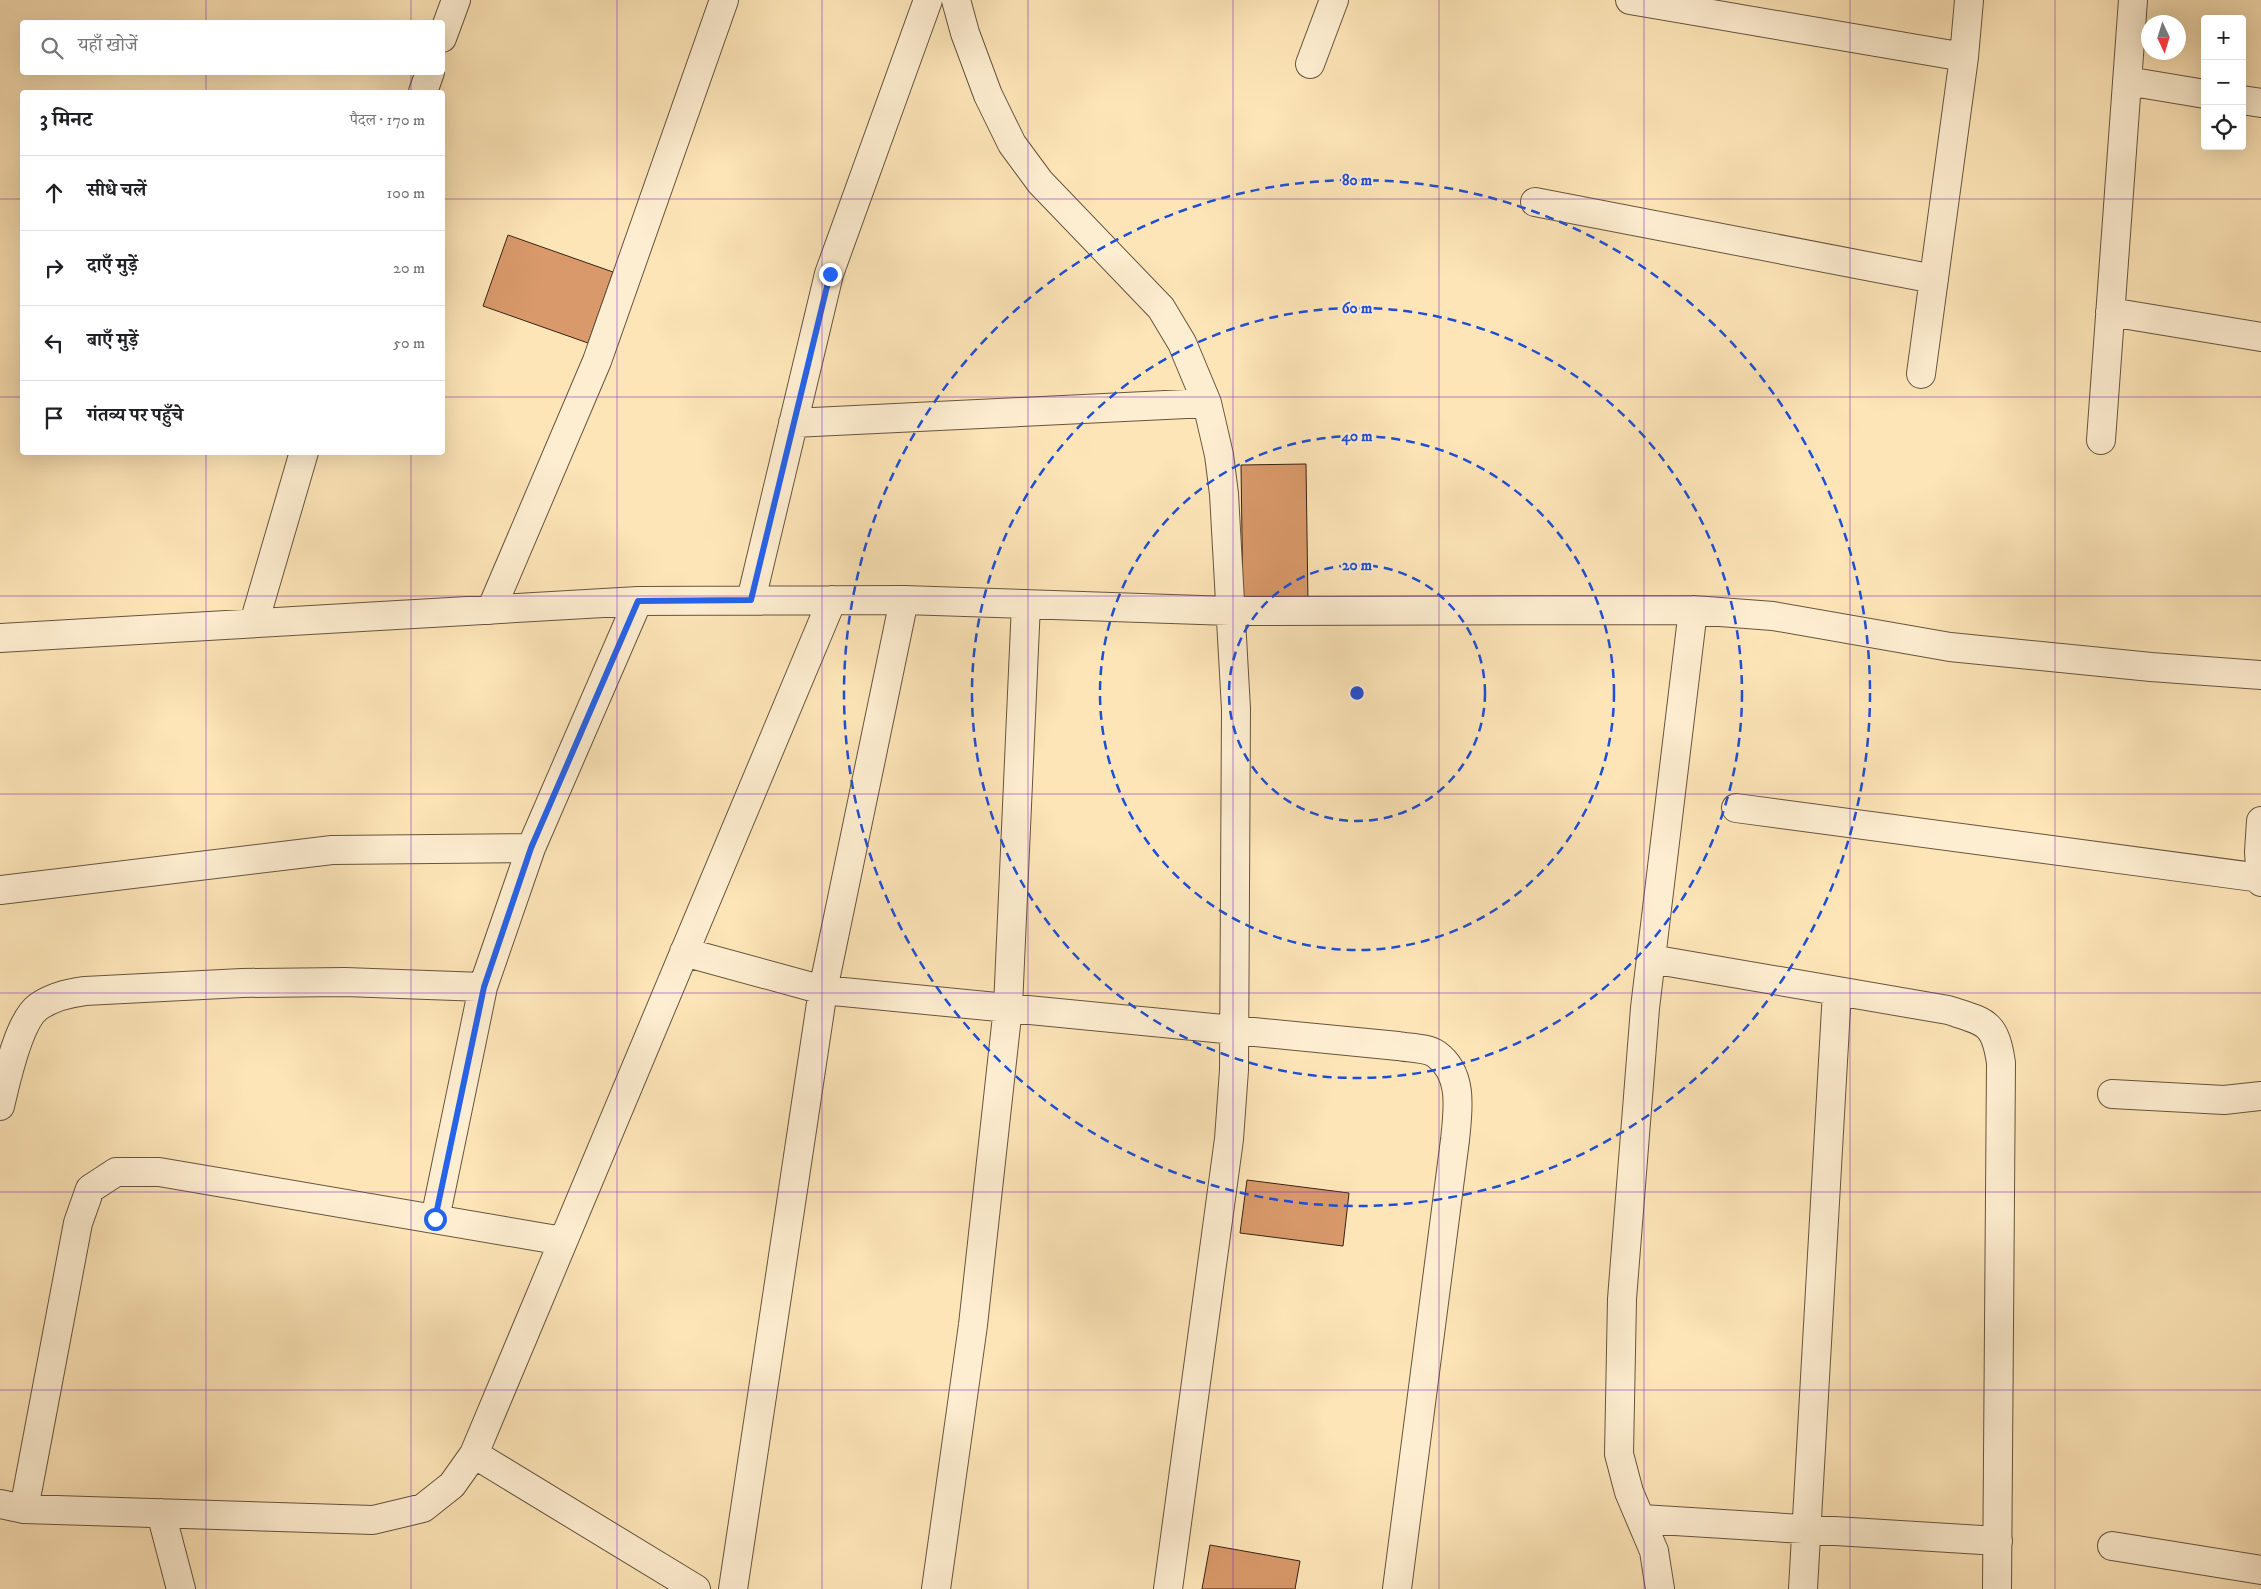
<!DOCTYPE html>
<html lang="hi">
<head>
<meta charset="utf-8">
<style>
  :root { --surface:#fff; --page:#f6f6f6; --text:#202124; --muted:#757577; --line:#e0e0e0 }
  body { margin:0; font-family:"IM FELL DW Pica","Noto Serif Devanagari",serif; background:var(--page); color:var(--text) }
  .controls { position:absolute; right:15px; top:15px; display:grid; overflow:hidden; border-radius:5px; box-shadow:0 5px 20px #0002 }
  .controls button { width:45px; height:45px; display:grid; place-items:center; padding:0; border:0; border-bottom:1px solid var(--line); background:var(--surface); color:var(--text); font:25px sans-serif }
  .compass { position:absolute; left:2141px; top:15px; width:45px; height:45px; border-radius:50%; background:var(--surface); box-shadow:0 5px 20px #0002; rotate:176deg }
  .stop { position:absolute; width:15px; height:15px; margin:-11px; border:4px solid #2563eb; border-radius:50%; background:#fff }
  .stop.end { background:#2563eb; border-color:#fff; box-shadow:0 1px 5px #0008 }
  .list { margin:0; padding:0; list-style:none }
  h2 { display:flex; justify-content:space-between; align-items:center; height:65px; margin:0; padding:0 20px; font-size:21px }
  h2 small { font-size:16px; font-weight:400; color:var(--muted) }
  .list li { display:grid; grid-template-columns:32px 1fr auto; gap:15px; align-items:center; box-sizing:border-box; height:75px; padding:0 20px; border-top:1px solid var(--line) }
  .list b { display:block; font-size:19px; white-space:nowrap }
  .list em { font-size:16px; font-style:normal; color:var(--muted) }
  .icon { flex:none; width:28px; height:28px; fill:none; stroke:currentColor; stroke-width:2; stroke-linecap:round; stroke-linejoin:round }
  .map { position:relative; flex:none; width:2261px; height:1589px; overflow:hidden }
  .search { position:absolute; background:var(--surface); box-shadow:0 5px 20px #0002; left:20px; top:20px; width:425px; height:55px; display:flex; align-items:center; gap:12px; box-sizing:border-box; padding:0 18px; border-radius:5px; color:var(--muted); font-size:19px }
  .panel { position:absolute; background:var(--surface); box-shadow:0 5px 20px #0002; left:20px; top:90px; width:425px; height:365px; border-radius:5px }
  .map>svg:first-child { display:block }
  .building { fill:#d9996a; stroke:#342315 }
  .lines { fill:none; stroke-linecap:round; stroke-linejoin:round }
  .minor-casing { stroke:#66543e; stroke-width:30 }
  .minor { stroke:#feeed1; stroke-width:28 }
  .route { stroke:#2563eb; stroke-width:6 }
  .grid { fill:none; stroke:#7b2cbf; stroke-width:1; stroke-opacity:0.55 }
  .ring { fill:none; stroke:#1d4ed8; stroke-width:2.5; stroke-dasharray:9 6 }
  .centre { fill:#1d4ed8; stroke:#feeed1; stroke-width:2.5 }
  .ring-label { font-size:15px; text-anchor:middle; font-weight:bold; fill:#1d4ed8; stroke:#feeed1; stroke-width:4; stroke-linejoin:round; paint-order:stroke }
</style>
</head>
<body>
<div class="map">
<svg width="2261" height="1589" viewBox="0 0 2261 1589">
  <rect width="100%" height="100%" fill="#fde5b8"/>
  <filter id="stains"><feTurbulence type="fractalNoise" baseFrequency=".004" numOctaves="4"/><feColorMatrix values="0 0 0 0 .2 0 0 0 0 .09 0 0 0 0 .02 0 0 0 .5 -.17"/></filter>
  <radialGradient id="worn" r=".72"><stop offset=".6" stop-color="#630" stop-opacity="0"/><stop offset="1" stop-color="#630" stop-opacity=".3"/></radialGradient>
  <path class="building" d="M508 235 613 272 588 343 483 306Z
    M1306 464 1308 603 1243 604 1241 465Z
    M1247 1180 1349 1193 1343 1246 1240 1233Z
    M1210 1545 1300 1561 1295 1589H1202Z"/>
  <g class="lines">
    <defs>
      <path id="minor" d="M956 0 965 33 988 95 1012 144 1040 182 1161 308 1182 343 1207 403 1219 455 1224 494 1236 709 1234 1070 1229 1139 1168 1589
        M1630 0 1964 57
        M442 38 456 0
        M1310 64 1334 0
        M2127 81 2205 94
        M423 92 430 72
        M2242 100 2261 103
        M1535 202 1934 279
        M2110 312 2261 337
        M1921 374 1964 57 1969 0
        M793 423 1207 403
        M2101 440 2133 0
        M751 600 829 274 928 0
        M491 610 597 361 724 0
        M254 623 304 452
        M0 638 638 601 904 600 1230 611 1693 610 1773 616 1950 647 2151 667 2261 675
        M1736 808 2261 878
        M2261 821 2259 852 2261 882
        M0 890 332 850 531 848
        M684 952 823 990 1398 1046C1409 1048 1428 1048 1436 1054 1464 1074 1458 1110 1455 1140L1397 1589
        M1651 959 1948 1010C1985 1022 1995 1021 2001 1063L1997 1589
        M2112 1094 2224 1100 2261 1096
        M0 1106C6 1081 18 1022 38 1007 52 997 69 993 85 991L242 983 345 982 483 987
        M435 1219 483 987 531 848 638 601
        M474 1454 696 1589
        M0 1504 24 1509 373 1520 423 1508 452 1485 474 1454 832 600
        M24 1509 78 1223 90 1189 116 1172H159L563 1241
        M161 1513 181 1589
        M1642 1519 1998 1541
        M2112 1546 2261 1570
        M733 1589 823 990 904 600
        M936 1589 973 1325 1008 1007 1026 604
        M1660 1589 1654 1551 1629 1492 1619 1454 1622 1299 1645 1008 1693 610
        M1803 1589 1837 991"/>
    </defs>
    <use href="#minor" class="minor-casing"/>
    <use href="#minor" class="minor"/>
  </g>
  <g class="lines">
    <path class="route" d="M435 1219 484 987 531 848 638 601 751 600 830 274"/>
  </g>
  <path class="grid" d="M206 0V22M411 0V22M617 0V1589M822 0V1589M1028 0V1589M1233 0V1589M1439 0V1589M1644 0V1589M1850 0V1589M2055 0V1589M206 72V92M411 72V92M0 199H22M442 199H2261M0 397H22M442 397H2261M206 452V1589M411 452V1589M0 596H2261M0 794H2261M0 993H2261M0 1192H2261M0 1390H2261"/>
  <g class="ring">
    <circle cx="1357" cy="693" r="128"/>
    <circle cx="1357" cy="693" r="257"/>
    <circle cx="1357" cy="693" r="385"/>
    <circle cx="1357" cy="693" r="513"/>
  </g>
  <circle cx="1357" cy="693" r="8" class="centre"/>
  <g class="ring-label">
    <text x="1357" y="185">80 m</text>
    <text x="1357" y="313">60 m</text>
    <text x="1357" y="441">40 m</text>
    <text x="1357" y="570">20 m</text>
  </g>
  <rect width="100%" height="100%" filter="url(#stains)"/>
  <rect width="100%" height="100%" fill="url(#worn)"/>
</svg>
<div class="controls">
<button>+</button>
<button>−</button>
<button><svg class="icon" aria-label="locate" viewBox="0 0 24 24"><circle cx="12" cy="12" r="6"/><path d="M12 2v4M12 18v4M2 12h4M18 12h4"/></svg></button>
</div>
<svg class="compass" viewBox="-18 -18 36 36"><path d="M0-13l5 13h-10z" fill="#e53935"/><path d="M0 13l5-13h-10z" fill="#757577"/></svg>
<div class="stop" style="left:435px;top:1219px"></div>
<div class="stop end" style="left:830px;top:274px"></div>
<div class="search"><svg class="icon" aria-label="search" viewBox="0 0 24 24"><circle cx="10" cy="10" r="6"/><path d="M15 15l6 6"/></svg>यहाँ खोजें</div>
<section class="panel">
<h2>3 मिनट<small>पैदल · 170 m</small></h2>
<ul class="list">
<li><svg class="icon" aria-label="ahead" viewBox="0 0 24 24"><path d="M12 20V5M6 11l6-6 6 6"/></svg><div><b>सीधे चलें</b></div><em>100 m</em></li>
<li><svg class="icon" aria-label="right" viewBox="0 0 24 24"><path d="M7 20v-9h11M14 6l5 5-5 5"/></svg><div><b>दाएँ मुड़ें</b></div><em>20 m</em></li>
<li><svg class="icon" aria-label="left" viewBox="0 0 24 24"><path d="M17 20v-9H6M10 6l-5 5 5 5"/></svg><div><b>बाएँ मुड़ें</b></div><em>50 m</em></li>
<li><svg class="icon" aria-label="arrive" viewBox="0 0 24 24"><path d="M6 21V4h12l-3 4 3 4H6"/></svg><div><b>गंतव्य पर पहुँचे</b></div></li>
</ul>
</section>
</div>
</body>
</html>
